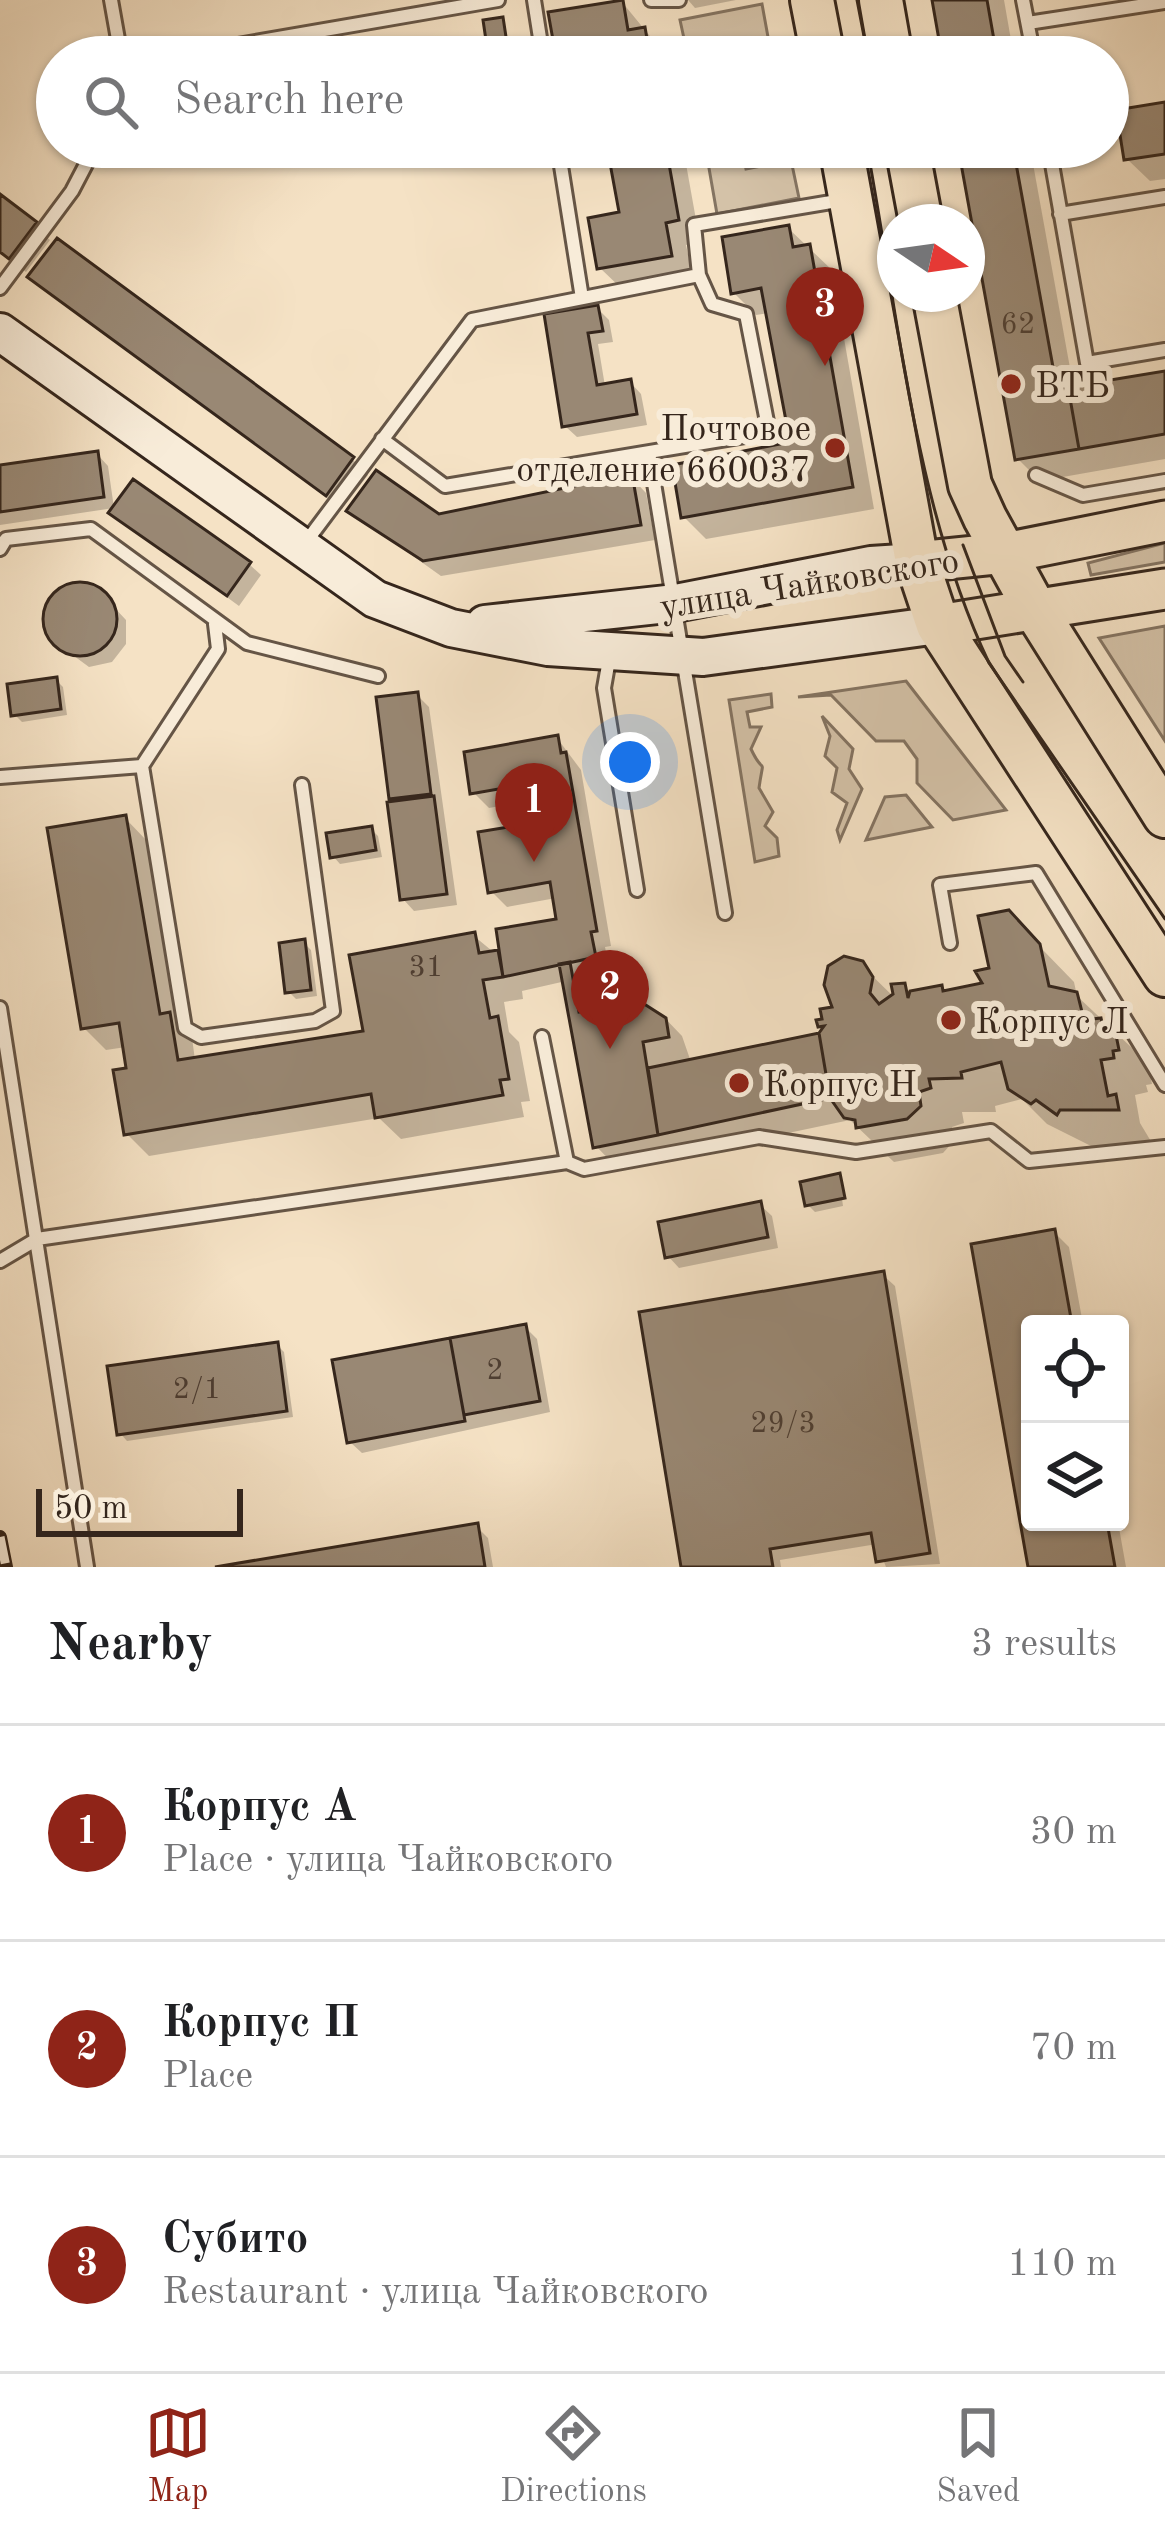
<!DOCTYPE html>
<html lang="en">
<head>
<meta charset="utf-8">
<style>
  :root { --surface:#fff; --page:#f6f6f6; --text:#202124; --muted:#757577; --line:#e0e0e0; --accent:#8f2418 }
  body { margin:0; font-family:"Old Standard TT",serif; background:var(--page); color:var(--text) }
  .controls { position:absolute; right:36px; bottom:36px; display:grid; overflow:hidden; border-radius:12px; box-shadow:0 3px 9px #0004 }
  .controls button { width:108px; height:108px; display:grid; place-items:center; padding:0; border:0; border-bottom:3px solid var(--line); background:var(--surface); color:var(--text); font:60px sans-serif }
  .compass { position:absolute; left:877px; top:204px; width:108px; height:108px; border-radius:50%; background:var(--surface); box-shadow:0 3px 9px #0004; rotate:103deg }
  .scale { position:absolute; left:36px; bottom:30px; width:207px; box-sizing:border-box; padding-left:12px; border:6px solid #35261c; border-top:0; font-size:33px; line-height:42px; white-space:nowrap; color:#35261c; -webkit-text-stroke:9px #f8ecd9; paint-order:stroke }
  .you { position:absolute; left:630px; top:762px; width:42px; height:42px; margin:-30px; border:9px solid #fff; border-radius:50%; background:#1a73e8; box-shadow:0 0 0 18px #1a73e833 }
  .badge { display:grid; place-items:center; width:78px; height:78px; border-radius:50%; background:var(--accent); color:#fff; font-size:39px; font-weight:700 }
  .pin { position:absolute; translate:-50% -99px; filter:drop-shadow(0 3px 6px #0008) }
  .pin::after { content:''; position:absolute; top:63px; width:42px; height:36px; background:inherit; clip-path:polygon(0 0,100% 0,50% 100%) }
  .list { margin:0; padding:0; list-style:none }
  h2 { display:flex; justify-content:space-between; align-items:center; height:156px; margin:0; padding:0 48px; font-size:51px }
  h2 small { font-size:39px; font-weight:400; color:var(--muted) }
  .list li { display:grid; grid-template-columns:78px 1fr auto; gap:36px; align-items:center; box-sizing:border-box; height:216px; padding:0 48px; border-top:3px solid var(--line) }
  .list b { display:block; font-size:45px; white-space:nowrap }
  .list p { margin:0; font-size:39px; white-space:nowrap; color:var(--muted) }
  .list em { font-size:39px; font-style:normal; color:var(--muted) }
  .icon { flex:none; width:66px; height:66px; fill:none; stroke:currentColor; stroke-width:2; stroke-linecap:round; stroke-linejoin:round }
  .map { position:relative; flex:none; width:1165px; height:1567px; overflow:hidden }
  .search { position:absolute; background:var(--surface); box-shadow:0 3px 9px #0004; left:36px; right:36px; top:36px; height:132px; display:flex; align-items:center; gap:30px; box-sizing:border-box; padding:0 42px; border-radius:66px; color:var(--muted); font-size:45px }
  .sheet { height:804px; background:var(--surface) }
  nav { display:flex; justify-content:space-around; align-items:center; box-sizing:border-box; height:168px; border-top:3px solid var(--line); background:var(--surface); font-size:33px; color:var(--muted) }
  nav a { display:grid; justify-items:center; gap:6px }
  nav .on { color:var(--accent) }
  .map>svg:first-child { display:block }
  .green { fill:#d4c2a8; stroke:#847462; stroke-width:3 }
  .shadow { fill:#0003 }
  .building { fill:#998874; stroke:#35261c; stroke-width:3 }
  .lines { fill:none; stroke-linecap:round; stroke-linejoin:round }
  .service-casing { stroke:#655546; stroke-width:18 }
  .secondary-casing { stroke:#35261c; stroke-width:42 }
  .primary-casing { stroke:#35261c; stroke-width:45 }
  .trunk-casing { stroke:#35261c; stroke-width:48 }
  .service { stroke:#f8ecd9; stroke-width:12 }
  .secondary { stroke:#f8ecd9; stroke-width:36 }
  .primary { stroke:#f5e2c5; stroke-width:39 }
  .trunk { stroke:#f5e2c5; stroke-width:42 }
  .tram { stroke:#35261c; stroke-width:3 }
  .rail-casing { stroke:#35261c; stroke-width:14 }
  .rail { stroke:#f8ecd9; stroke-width:9; stroke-dasharray:27; stroke-linecap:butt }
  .poi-dot { fill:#8f2418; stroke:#f8ecd9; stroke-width:4.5 }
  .labels { text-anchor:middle; stroke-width:12; stroke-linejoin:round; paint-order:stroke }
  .number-label { font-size:30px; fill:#4e3e32 }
  .poi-label { font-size:36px; fill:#35261c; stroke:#f8ecd9; text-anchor:start }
  .street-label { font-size:36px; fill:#35261c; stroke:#f8ecd9 }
</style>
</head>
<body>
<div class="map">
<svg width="1165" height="1567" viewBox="0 0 1165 1567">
  <rect width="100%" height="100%" fill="#f5e2c5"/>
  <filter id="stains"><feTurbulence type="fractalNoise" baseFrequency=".00167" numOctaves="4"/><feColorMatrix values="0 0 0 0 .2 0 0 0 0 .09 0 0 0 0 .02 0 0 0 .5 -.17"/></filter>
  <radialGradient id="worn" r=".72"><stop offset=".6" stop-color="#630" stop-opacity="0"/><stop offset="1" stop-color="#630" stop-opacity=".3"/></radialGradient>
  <path class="green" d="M762 4 768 37 721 46 723 57H688L680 20Z
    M369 42 385 57H266L268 56Z
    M741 147 746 169 791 160 799 198 717 214 706 151Z
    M1165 543V562L1091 575 1088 563Z
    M1165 626V741L1099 638Z
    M906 681 1006 810 953 820 917 783V759L904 741H876L831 695 798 697Z
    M771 694 772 707 747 712 750 727H761L751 749C765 779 764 752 759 788L773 812 765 826 777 838 779 856 755 862 729 700Z
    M822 716 853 749 849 769 862 789 840 840 837 830 847 803 832 792 837 768 825 756 830 736Z
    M906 795 932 827 866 840 885 797Z"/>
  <path class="shadow" d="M688 0H736L695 8Z
    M935 0H1004L1014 57H945Z
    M622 2 667 57H559Z
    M1165 105V179L1150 181 1127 159Z
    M610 147H683L700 242 686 245 693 278 623 290 600 268 623 215Z
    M962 147H1030L1074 390 1165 374V459L1040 481 1018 459Z
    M0 198 50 240 26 272 0 252Z
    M788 228 832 270 874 509 706 539 684 517 794 445 769 313 756 315 734 293Z
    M32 277 352 459 368 475 342 509Z
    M597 308 609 320 613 342 598 344 605 386 630 382 641 394 647 425 577 437 565 426 547 317Z
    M97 454 108 466 114 508 0 525V468Z
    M631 477 646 493 655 540 441 576 350 511 438 517Z
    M112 513 249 564 261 575 239 606Z
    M86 585 97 589 126 620V644L112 662 89 667 55 642 46 620 63 590Z
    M56 680 63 687 67 715 22 722 14 714Z
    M417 695 429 707 457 905 414 911 403 899 398 804 392 798Z
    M557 738 581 770 611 946 605 947 610 972 581 978 591 988 595 1012 638 1004 659 1012 682 1036 691 1062 822 1036 821 1026 836 1009 857 961 898 1001 903 986 911 994 987 985 1008 914 1074 982 1077 996 1148 1063 1152 1084 1146 1085 1148 1092 1135 1095 1140 1123 1152 1143 1093 1147 1047 1124 1022 1099 995 1106 996 1112H962L964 1123 952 1127 954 1141 943 1153 894 1162 850 1120 618 1169 596 1146 566 981 522 991 523 999 504 1002 509 1032 519 1042 530 1101 521 1102 524 1117 401 1139 379 1118 149 1156 127 1134 126 1047 106 1050 84 1028 125 818 147 841 179 1025 192 1038 195 1060 366 1033 474 936 503 960 560 921 556 898 507 907 491 891 543 824 539 799 489 808 473 792Z
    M371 829 378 836 382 857 340 864 333 856Z
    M304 943 311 950 317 996 296 999 288 991Z
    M839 1177 843 1206 815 1212 808 1205Z
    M760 1205 772 1216 778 1248 679 1268 668 1256Z
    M1054 1232 1069 1247 1083 1324H1030V1522H1118L1126 1567H1031L974 1246Z
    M883 1275 895 1286 940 1564 886 1567 877 1544 780 1560 781 1567H684Z
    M525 1327 537 1339 550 1412 362 1453 350 1442 335 1363Z
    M277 1345 284 1352 293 1417 127 1441 120 1433Z
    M477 1527 488 1538 493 1567H233Z"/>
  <path class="building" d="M623 0 628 30 645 27 650 57H556L548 12Z
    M932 0H987L997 57H942Z
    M503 17 508 50 488 54 483 20Z
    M1165 102V154L1124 160 1116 110Z
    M607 147H666L679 220 666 223 672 256 597 269 588 218 619 212Z
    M958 147H1013L1057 389 1068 387 1079 449 1015 460Z
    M0 194 37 222 9 259 0 252Z
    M789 225 793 247 810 244 853 487 681 518 672 465 790 442 761 288 731 294 722 237Z
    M57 238 354 457 326 496 27 277Z
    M598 305 603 331 588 333 597 385 631 379 637 414 562 427 544 314Z
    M1165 371V434L1079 449 1068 387Z
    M98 451 104 497 0 512V465Z
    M376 470 439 514 632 474 641 525 423 561 346 511Z
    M133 479 251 562 227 596 108 513Z
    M43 619a37 37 0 1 1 74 0a37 37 0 1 1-74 0Z
    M57 677 61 709 11 716 7 684Z
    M418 692 431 794 389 799 376 697Z
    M558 735 561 753 566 752 597 931 591 932 596 957 503 977 496 929 556 919 550 882 488 893 478 832 540 822 533 783 470 794 464 752Z
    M434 796 447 894 400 900 387 802Z
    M126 815 160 1014 170 1012 178 1060 363 1031 349 955 475 932 479 953 498 950 503 977 483 980 490 1018 498 1016 509 1079 500 1080 503 1095 375 1118 371 1094 124 1135 113 1070 126 1068 119 1023 81 1029 47 828Z
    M372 826 376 850 330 858 326 833Z
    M1009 910 1040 944 1049 986 1077 992 1084 1020 1101 1018 1104 1032 1114 1025 1119 1050 1113 1051 1114 1058 1101 1060 1108 1096 1116 1094 1119 1110H1060L1057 1115 1036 1100 1031 1104 1008 1089 1001 1062 961 1072 962 1078 929 1079 931 1088 919 1092 921 1106 907 1119 856 1128 855 1120 844 1118 830 1098 819 1033 824 1026 818 1027 816 1020 822 1019 820 1009 832 1007 824 985 828 966 844 956 863 961 873 977 870 993 879 1004 893 994 891 984 905 983 908 998 910 991 942 985 943 991 982 983 975 971 989 968 978 916Z
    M305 939 311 990 285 993 279 943Z
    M570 962 579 1012 638 1000 666 1018 669 1037 643 1042 658 1135 593 1148 559 964Z
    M819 1033 830 1098 658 1135 648 1068Z
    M840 1173 845 1198 805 1206 800 1182Z
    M761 1201 768 1237 665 1258 658 1222Z
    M1055 1229 1072 1324H1030V1522H1107L1115 1567H1028L971 1244Z
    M884 1271 930 1553 876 1562 871 1533 770 1549 773 1567H681L639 1312Z
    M526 1324 540 1401 464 1415 450 1338Z
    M450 1338 465 1421 347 1443 332 1360Z
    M278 1342 287 1411 117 1435 107 1366Z
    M478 1523 485 1567H215Z"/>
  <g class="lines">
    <defs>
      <path id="service" d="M111 0 119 45 127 57
        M534 0 543 57
        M651 0H679
        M1023 0 1034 57
        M1028 23 1165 2
        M168 57 498 0
        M558 147 582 298
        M1049 147 1087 363 1165 350
        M1060 214 1165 197
        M0 288 72 191 95 147
        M382 439 445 486 769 432 746 314 712 304 699 275
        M649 453 725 913
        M1036 475 1083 495 1165 481
        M306 542 472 320 699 275 694 225 843 200
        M0 549 6 539 91 529 247 643 378 676
        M610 654 604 688 637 890
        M142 766 185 1028 201 1037 315 1021 333 1011 302 785
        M0 777 142 766 218 649 215 624
        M950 943 940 885 1036 873 1165 1085
        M0 1008 87 1567
        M542 1037 567 1162 584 1169 759 1137 856 1152 991 1131 1029 1161 1165 1147
        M0 1261 37 1239 567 1162"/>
      <path id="secondary" d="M0 332 375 599 451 628 548 647 703 657 938 625
        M485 624 676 603 871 565 917 562"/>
      <path id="primary" d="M917 562 1005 553 1165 521
        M938 625 1165 589"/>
      <path id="trunk" d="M812 0 823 57
        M881 0 891 57
        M841 147 917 562 938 625 1165 975
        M907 147 921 222
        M934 294 970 485 985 518 1036 611 1165 816"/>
    </defs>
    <use href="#service" class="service-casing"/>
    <use href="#secondary" class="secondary-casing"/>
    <use href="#primary" class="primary-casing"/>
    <use href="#trunk" class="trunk-casing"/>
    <use href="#service" class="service"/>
    <use href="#secondary" class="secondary"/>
    <use href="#primary" class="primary"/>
    <use href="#trunk" class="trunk"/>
    <path class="tram" d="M857 0 868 57
      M867 147C899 318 914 504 989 663L1165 919
      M963 545 1005 656 1023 682"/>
    <defs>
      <path id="rail" d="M0 1537 6 1567"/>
    </defs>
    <use href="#rail" class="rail-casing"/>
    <use href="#rail" class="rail"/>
  </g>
  <g class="poi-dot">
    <circle cx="1011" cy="384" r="12"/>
    <circle cx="835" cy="448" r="12"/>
    <circle cx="951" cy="1020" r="12"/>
    <circle cx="739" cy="1083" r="12"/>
  </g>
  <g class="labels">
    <g class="number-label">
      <text x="1018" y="333">62</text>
      <text x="426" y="976">31</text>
      <text x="495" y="1379">2</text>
      <text x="197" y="1398">2/1</text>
      <text x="783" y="1432">29/3</text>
    </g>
    <g class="poi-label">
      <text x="1035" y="397">ВТБ</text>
      <text x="811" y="440" text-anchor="end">Почтовое<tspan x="811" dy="41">отделение 660037</tspan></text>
      <text x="975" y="1033">Корпус Л</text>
      <text x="763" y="1096">Корпус Н</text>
    </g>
    <g class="street-label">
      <text transform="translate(809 582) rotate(-9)" y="13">улица Чайковского</text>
    </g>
  </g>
  <rect width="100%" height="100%" filter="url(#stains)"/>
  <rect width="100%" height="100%" fill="url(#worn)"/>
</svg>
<div class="controls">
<button><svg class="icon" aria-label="locate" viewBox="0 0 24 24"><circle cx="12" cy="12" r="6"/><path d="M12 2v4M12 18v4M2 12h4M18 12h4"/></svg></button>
<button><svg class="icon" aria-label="layers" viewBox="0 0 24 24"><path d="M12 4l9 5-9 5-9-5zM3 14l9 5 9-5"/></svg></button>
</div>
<svg class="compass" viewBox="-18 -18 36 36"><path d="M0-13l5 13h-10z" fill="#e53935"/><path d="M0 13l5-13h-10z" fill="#757577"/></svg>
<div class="scale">50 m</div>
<div class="you"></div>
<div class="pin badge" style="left:534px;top:862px">1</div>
<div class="pin badge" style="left:610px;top:1049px">2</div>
<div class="pin badge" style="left:825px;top:366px">3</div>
<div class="search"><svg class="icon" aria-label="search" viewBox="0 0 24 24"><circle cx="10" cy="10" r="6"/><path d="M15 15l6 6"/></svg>Search here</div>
</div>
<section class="sheet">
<h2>Nearby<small>3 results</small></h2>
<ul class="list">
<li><span class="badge">1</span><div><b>Корпус А</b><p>Place · улица Чайковского</p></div><em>30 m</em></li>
<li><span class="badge">2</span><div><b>Корпус П</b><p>Place</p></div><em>70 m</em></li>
<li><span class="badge">3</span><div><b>Субито</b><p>Restaurant · улица Чайковского</p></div><em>110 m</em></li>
</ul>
</section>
<nav>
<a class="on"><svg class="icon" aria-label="map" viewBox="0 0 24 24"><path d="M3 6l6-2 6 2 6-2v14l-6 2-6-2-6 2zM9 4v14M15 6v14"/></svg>Map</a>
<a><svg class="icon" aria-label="directions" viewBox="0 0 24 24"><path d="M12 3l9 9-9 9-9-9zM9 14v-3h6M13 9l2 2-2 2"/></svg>Directions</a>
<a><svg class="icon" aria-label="saved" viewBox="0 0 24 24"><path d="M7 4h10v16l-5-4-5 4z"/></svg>Saved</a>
</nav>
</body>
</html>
